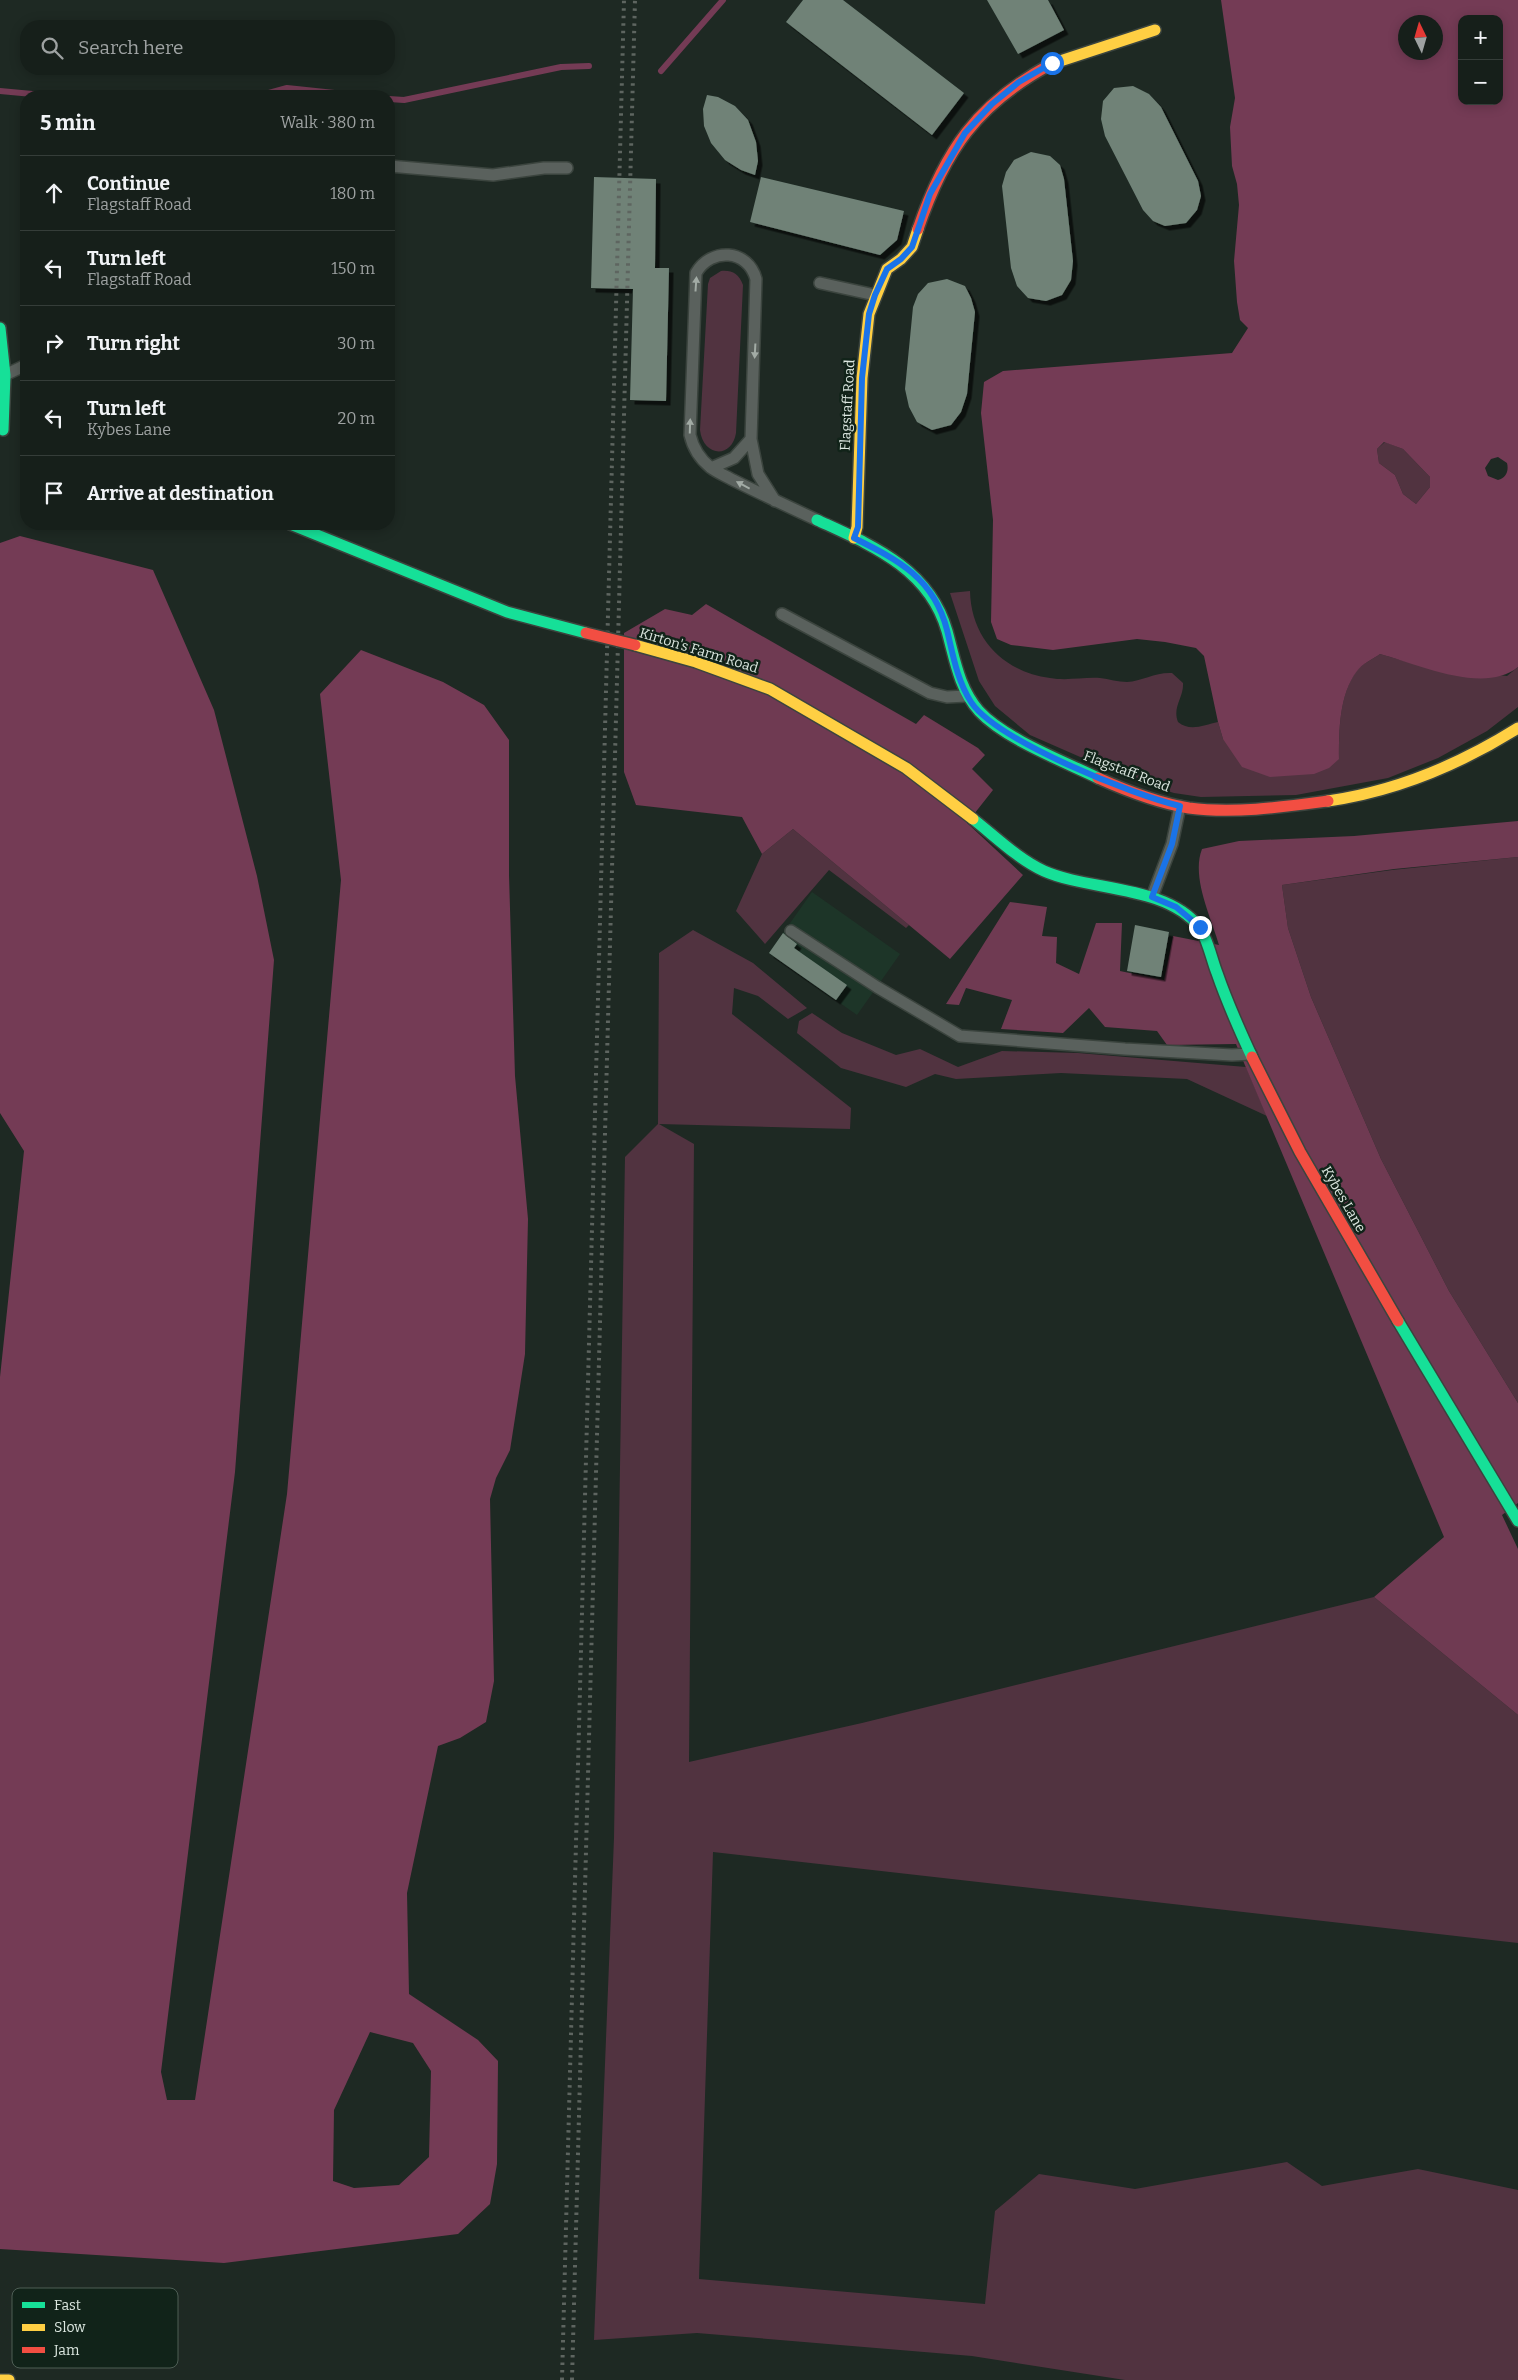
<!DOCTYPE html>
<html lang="en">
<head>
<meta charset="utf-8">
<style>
  :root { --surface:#161f1a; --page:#1f2723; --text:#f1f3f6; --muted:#9ea2a2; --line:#353d39 }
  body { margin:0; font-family:Bitter,serif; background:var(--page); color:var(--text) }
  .controls { position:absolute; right:15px; top:15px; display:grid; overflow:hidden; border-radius:10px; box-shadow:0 2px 12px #0003 }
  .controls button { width:45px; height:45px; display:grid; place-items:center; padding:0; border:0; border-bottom:1px solid var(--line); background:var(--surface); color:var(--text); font:25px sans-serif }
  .compass { position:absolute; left:1398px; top:15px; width:45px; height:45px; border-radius:50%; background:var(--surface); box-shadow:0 2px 12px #0003; rotate:355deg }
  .stop { position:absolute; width:15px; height:15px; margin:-11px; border:4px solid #1a73e8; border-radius:50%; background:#fff }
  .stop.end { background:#1a73e8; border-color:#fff; box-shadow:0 1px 5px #0008 }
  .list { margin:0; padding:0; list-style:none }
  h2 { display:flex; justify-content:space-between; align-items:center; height:65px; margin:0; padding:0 20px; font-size:21px }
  h2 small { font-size:16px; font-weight:400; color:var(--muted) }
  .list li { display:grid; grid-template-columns:32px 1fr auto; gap:15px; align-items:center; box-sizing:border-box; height:75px; padding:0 20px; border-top:1px solid var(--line) }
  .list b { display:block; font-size:19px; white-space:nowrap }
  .list p { margin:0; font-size:16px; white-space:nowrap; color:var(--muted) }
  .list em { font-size:16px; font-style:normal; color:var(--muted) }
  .icon { flex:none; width:28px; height:28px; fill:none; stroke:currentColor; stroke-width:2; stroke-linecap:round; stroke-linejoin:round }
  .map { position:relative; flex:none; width:1518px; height:2380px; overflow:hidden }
  .search { position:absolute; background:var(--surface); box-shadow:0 2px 12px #0003; left:20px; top:20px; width:375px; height:55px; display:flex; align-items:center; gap:12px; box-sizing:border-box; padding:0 18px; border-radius:20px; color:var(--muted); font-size:19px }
  .panel { position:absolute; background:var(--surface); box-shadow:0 2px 12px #0003; left:20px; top:90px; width:375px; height:440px; border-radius:20px }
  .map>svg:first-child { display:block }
  .built { fill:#1d3528 }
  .green { fill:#513340 }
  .forest { fill:#6f3a52 }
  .water { fill:#743b55; fill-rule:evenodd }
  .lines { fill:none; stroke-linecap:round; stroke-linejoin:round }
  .stream { stroke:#743b55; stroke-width:6 }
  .building { fill:#6f8277; filter:url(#shadow) }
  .lane-casing { stroke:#3b443e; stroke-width:14 }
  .fast-casing { stroke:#3b443e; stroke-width:14 }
  .slow-casing { stroke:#3b443e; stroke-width:14 }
  .jam-casing { stroke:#3b443e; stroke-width:14 }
  .lane { stroke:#5a615d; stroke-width:11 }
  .fast { stroke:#16e098; stroke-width:11 }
  .slow { stroke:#ffcf43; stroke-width:11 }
  .jam { stroke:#f24e42; stroke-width:11 }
  .rail { stroke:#5e6560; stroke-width:4; stroke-dasharray:2.5 5; stroke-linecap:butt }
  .jam-bridge-casing { stroke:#3b443e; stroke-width:14; stroke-linecap:butt }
  .jam-bridge { stroke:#f24e42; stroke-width:11 }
  .oneway { fill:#a2aba5 }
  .route { stroke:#1a73e8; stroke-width:6 }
  .labels { text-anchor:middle; stroke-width:5; stroke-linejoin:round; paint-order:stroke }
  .street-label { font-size:14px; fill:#dce7e0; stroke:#112319 }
  .key { fill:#112319; stroke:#4e5e55; stroke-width:1 }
  .key-label { font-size:14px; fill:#dce7e0 }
</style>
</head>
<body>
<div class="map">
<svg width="1518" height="2380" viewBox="0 0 1518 2380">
  <defs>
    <filter id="shadow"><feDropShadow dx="4.5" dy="4.5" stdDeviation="0" flood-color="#0009"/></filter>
  </defs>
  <rect width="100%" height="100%" fill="#1e2923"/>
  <path class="built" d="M812 892 900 954 857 1015 769 953Z"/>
  <path class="green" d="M721 271C732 270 739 274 743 285L736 433C732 459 703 457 700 430L708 284 710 278Z
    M1385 442 1403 449 1430 477V487L1416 504 1403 494 1395 475 1379 463 1377 449Z
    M970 591C971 639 1004 672 1050 678 1067 681 1083 677 1100 678 1109 679 1118 682 1127 682 1142 681 1156 672 1172 673L1183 683C1184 697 1172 707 1178 722 1190 732 1204 725 1218 722L1223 739 1339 759C1339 730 1339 695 1357 670 1362 664 1373 659 1380 654L1425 667 1507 676 1518 667V707L1487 731 1438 758 1388 778 1296 795 1201 797 1174 793 1135 781 1030 735 995 706 979 681 950 593Z
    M793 829 909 925 906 928 829 870 765 944 736 911 762 854Z
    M1518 857V1403L1449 1291 1381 1159 1311 997 1288 928 1282 885 1392 870Z
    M693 930 753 963 807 1008 788 1019 758 996 734 988 732 1014 851 1108 850 1129 659 1124 694 1144 689 1762 862 1723 1374 1597 1518 1715V1943L713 1852 699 2279 985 2304 995 2211 1039 2174 1135 2189 1287 2162 1322 2186 1418 2169 1518 2190V2380H1125L972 2356 697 2333 594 2340 614 1838 625 1157 658 1124 659 953Z
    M812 1013 842 1033 896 1055 920 1049 958 1067 1002 1051 1078 1053 1246 1067 1267 1116 1187 1079 1061 1073 956 1079 935 1074 906 1087 841 1068 797 1033 799 1021Z"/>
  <path class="forest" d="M706 604 916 724 924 715 978 748 985 755 972 769 993 790 967 823 1023 875 950 959 793 829 762 854 742 817 636 805 624 772V633L665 609 692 615Z
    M1518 821V857L1394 869 1282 885 1288 928 1311 997 1381 1159 1449 1291 1518 1403V1503L1502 1515 1518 1549V1715L1374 1597 1444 1537 1236 1044 1167 1045 1157 1031 1105 1027 1089 1008 1063 1033 1001 1029 1012 1000 966 988 959 1005 946 1004 1010 902 1047 907 1042 936 1057 937 1056 963 1079 974 1096 923H1122L1120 971 1164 980 1173 936 1219 945C1211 917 1191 877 1202 849L1239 841 1354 836Z"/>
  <path class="water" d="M1221 0H1518V667C1484 695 1417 664 1380 654 1373 659 1362 664 1357 671 1339 695 1339 730 1339 759L1329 768 1314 774 1270 777 1242 767 1223 739 1218 722 1204 656 1196 648 1165 642 1137 639 1053 650 1011 645 997 639 991 622 993 520 981 413 984 382 1003 371 1232 353 1248 328 1240 320 1237 302 1234 261 1239 205 1237 184 1232 166 1230 127 1235 98ZM1462 19H1499V101H1462ZM1406 22H1436V52H1406ZM1384 442 1403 449 1430 477V487L1416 504 1403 494 1395 475 1379 463 1377 449ZM1498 457 1507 463C1509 471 1506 478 1498 480L1488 476 1485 468 1491 459Z
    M20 536 153 570 214 710 257 876 274 960 235 1472 161 2072 167 2100H195L287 1494 341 880 320 694 361 650 443 682 484 705 509 740V875L515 1076 528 1219 525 1354 510 1450 496 1478 490 1499 494 1681 486 1722 460 1738 438 1746 407 1893 409 1994 478 2040 498 2061 497 2164 490 2204 458 2234 224 2263 0 2249V1377L24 1151 0 1113V543ZM370 2032 413 2043 431 2071 429 2157 399 2185 354 2188 333 2181 334 2110Z"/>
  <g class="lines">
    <path class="stream" d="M661 71 723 0
      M0 91 54 96
      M258 96 287 88 363 96
      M389 99 404 100 561 67 589 66"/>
  </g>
  <path class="building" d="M803 0H843L964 93 932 135 786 22Z
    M987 0H1048L1064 30 1018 54Z
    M1133 86 1149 94 1161 107 1198 181 1201 196 1197 210 1186 223 1165 226 1153 221 1143 210 1105 136 1101 119 1103 101 1114 88Z
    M707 95 718 97 735 106 748 120 756 142 758 161 755 175 741 170 725 160 711 143 704 126 703 109Z
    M1031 152 1050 156 1060 165 1064 179 1073 261 1071 280 1062 295 1046 301 1028 298 1017 286 1011 268 1002 186 1006 172 1014 160Z
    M594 177 656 179 655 268H669L666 401 630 400 633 289 591 288Z
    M761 177 904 211 897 240 880 255 750 222Z
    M947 279 965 286 971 298 975 312 967 394 961 412 951 425 932 430 917 422 909 407 905 389 913 307 918 294 928 283Z
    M1135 925 1169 932 1161 977 1127 971Z
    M783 933 797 944 794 948 847 985 836 1000 769 953Z"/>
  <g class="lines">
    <defs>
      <path id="lane" d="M389 166 493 175 544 168H567
        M820 283 875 295
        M5 375 26 365
        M711 468 734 458 751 439
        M775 501 758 474 751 439 756 279C748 249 711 247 696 273L690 435C693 448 699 458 710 467 716 472 726 476 733 480 761 494 789 507 817 520
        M782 614 930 693 947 697 966 696
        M1152 897 1172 844 1180 806
        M791 931 877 987 960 1036 1125 1049 1232 1055 1251 1054"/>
      <path id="fast" d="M0 328 5 375 3 430
        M817 520C871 545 929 568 947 631 955 660 959 688 979 711 1005 739 1063 761 1098 778
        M290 524 507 612 586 633
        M973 819C996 837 1018 859 1044 871 1089 891 1167 885 1199 927 1207 936 1212 961 1217 973 1227 1002 1239 1029 1252 1057
        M1398 1321 1518 1521"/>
      <path id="slow" d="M1051 64 1155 30
        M854 538 857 527 862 378 869 314 887 269 901 259 912 247 918 229
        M635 645 696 662 770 689 906 768 973 819
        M1328 801C1397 791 1459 765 1518 728
        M0 2380H9"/>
      <path id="jam" d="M918 229C945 150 977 104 1051 64
        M1098 778C1127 791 1158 803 1189 808 1234 814 1283 807 1328 801
        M1252 1057 1300 1152 1398 1321"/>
    </defs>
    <use href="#lane" class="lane-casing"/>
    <use href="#fast" class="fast-casing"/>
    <use href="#slow" class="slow-casing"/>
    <use href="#jam" class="jam-casing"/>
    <use href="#lane" class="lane"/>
    <use href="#fast" class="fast"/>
    <use href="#slow" class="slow"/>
    <use href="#jam" class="jam"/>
    <path class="rail" d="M562 2380 624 0
      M572 2380 635 0"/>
    <defs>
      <path id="jam-bridge" d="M586 633 635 645"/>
    </defs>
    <use href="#jam-bridge" class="jam-bridge-casing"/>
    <use href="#jam-bridge" class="jam-bridge"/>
  </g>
  <defs><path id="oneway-solid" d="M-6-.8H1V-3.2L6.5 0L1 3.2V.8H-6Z" transform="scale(1.25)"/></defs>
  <g class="oneway">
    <use href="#oneway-solid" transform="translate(696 284) rotate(-86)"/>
    <use href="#oneway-solid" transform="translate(755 351) rotate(93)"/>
    <use href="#oneway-solid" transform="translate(690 426) rotate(-88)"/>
    <use href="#oneway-solid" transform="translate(743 485) rotate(-152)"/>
  </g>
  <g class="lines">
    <path class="route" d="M1052 63 1019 82 992 104 965 133 930 194 912 247 901 259 887 269 875 295 869 314 862 378 858 527 854 538C898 560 934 578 947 630 953 655 957 680 971 702 997 741 1133 795 1180 806L1172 844 1152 897 1176 907 1200 927"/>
  </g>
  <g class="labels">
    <g class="street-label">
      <text transform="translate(847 405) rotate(-87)" y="5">Flagstaff Road</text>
      <text transform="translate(699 650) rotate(17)" y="5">Kirton's Farm Road</text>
      <text transform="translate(1127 771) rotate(21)" y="5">Flagstaff Road</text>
      <text transform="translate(1344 1199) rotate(60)" y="5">Kybes Lane</text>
    </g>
  </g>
  <rect x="12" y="2288" width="166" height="80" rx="8" class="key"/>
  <rect x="22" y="2302" width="23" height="6" fill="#16e098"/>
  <rect x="22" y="2324" width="23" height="7" fill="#ffcf43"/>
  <rect x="22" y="2347" width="23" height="6" fill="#f24e42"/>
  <g class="key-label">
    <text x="54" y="2310">Fast</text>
    <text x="54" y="2332">Slow</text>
    <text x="54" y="2355">Jam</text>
  </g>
</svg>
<div class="controls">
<button>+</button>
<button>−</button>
</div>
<svg class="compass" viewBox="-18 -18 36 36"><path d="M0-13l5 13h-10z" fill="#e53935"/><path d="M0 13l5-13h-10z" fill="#9ea2a2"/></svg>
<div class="stop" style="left:1052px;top:63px"></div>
<div class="stop end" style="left:1200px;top:927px"></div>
<div class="search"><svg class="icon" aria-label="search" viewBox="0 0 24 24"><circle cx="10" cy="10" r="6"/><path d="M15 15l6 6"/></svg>Search here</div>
<section class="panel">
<h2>5 min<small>Walk · 380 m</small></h2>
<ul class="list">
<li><svg class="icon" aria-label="ahead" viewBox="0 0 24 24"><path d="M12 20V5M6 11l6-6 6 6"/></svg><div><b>Continue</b><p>Flagstaff Road</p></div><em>180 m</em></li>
<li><svg class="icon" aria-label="left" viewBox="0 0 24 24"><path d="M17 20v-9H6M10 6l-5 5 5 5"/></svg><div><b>Turn left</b><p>Flagstaff Road</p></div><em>150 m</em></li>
<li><svg class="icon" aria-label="right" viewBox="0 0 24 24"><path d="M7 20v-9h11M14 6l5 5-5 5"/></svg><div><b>Turn right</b></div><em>30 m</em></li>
<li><svg class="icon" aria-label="left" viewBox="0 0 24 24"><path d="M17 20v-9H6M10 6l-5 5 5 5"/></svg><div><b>Turn left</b><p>Kybes Lane</p></div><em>20 m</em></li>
<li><svg class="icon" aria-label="arrive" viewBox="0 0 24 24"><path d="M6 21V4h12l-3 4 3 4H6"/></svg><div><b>Arrive at destination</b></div></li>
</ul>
</section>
</div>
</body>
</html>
